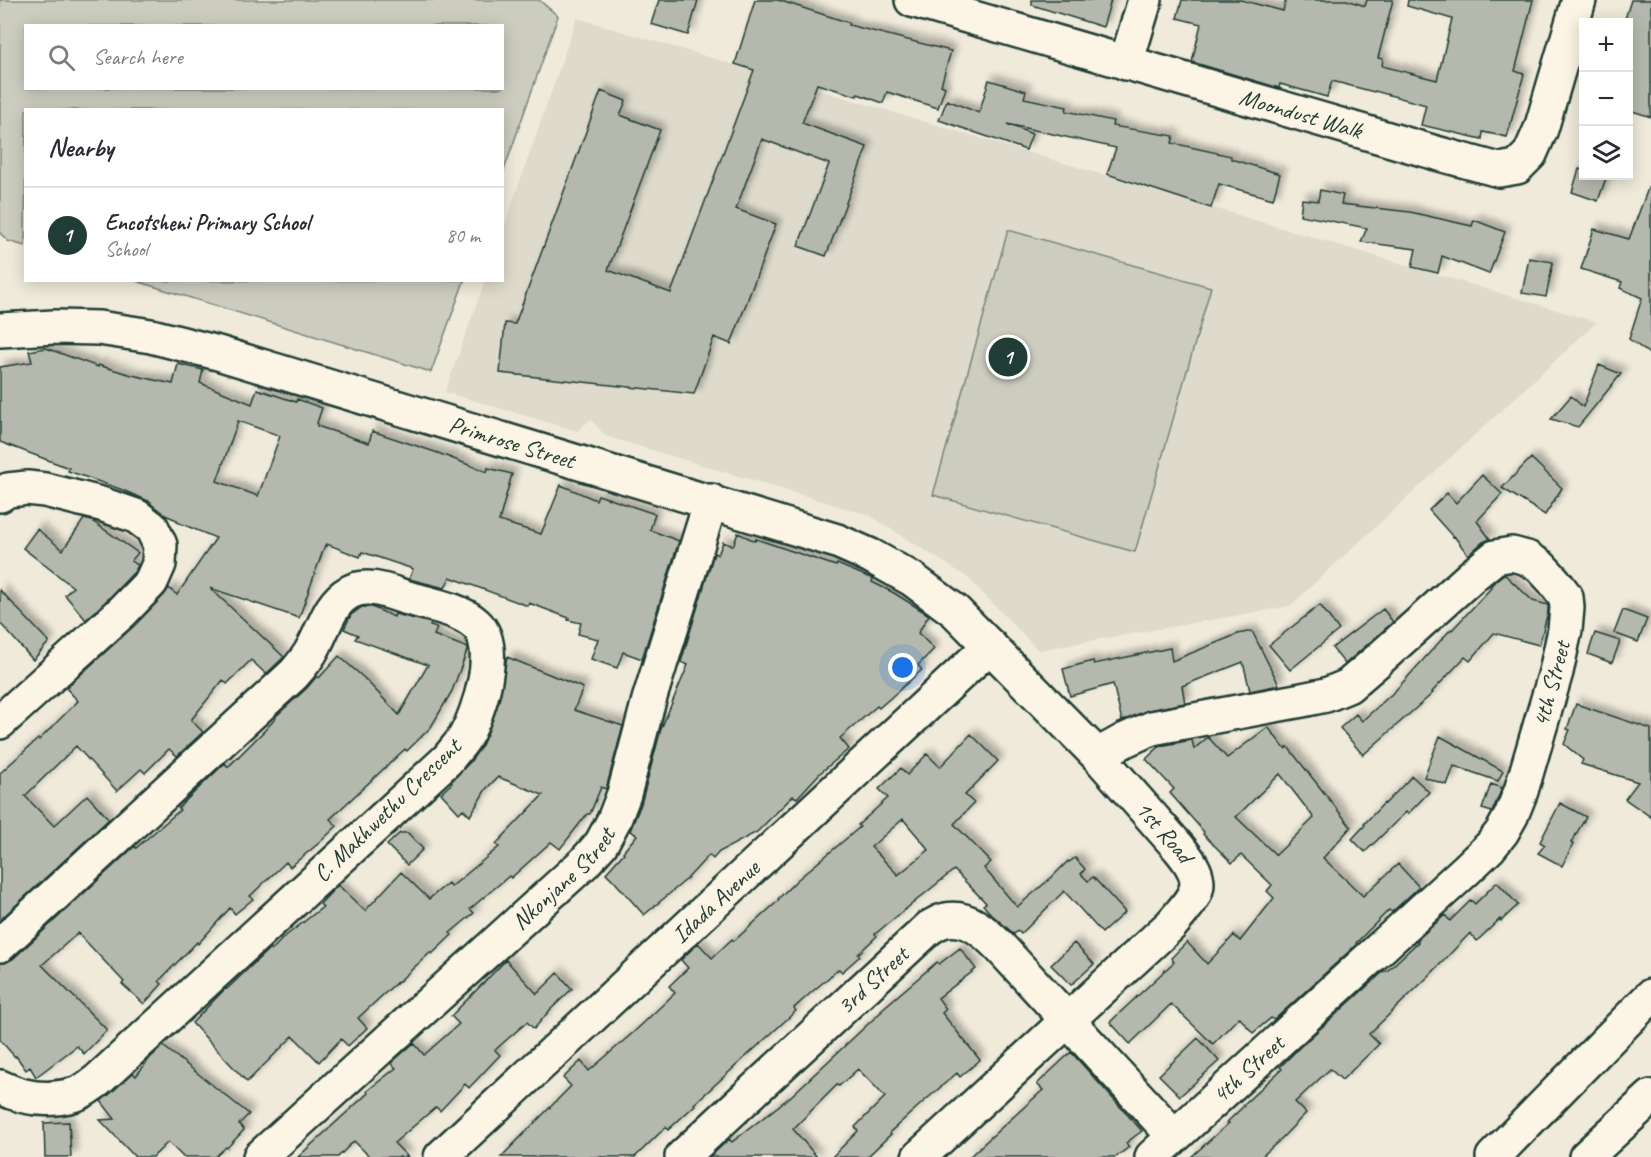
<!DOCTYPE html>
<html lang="en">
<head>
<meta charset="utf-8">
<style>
  :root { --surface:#fff; --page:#f7f7f7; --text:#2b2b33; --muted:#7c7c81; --line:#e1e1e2; --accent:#1f3d34 }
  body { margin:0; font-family:Caveat,sans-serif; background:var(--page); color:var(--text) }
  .controls { position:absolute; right:18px; top:18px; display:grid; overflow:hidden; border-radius:0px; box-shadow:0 3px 15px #0003 }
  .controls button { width:54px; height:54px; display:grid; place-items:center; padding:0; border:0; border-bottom:2px solid var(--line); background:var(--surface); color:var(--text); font:30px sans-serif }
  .you { position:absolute; left:903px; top:668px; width:21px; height:21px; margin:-15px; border:4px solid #fff; border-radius:50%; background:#1a73e8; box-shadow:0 0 0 9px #1a73e833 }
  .badge { display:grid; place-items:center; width:39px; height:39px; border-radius:50%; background:var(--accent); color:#fff; font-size:20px; font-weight:700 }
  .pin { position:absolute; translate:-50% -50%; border:3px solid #fff; box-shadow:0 2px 6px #0006 }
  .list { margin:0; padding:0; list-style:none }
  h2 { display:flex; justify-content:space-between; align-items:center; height:78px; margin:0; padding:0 24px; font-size:26px }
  h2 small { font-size:20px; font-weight:400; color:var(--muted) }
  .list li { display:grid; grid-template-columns:39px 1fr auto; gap:18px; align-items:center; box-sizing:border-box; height:96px; padding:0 24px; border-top:2px solid var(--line) }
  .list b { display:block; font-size:22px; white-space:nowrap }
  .list p { margin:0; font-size:20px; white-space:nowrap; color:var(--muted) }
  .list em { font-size:20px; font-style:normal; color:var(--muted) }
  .icon { flex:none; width:33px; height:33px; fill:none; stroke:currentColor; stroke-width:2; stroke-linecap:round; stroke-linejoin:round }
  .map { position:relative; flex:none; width:1651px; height:1157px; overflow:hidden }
  .search { position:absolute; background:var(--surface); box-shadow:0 3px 15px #0003; left:24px; top:24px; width:480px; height:66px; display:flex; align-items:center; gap:15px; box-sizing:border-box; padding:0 21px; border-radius:0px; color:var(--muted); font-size:22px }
  .panel { position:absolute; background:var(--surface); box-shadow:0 3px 15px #0003; left:24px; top:108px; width:480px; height:174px; border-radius:0px }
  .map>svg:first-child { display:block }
  .built { fill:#dedbcc }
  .green { fill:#cccdbf; stroke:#76857a; stroke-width:1.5; fill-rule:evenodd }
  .building { fill:#b5b9ad; stroke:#1f3d34; stroke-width:1.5; fill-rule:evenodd; filter:url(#shadow) }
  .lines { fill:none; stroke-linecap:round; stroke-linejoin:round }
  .minor-casing { stroke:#1f3d34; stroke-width:38 }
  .highway-casing { stroke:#1f3d34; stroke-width:38 }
  .minor { stroke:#fcf5e5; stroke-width:33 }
  .highway { stroke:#fcf5e5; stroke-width:33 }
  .labels { text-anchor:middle; stroke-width:4.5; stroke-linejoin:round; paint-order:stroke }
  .street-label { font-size:24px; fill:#1f3d34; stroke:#fcf5e5 }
</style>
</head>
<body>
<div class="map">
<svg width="1651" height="1157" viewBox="0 0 1651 1157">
  <defs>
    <filter id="shadow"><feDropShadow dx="5.5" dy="-5.5" stdDeviation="3" flood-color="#0004"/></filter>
  </defs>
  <rect width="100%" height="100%" fill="#efeada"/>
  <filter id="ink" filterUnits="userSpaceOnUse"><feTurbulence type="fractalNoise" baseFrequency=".0167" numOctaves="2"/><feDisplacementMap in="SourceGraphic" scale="12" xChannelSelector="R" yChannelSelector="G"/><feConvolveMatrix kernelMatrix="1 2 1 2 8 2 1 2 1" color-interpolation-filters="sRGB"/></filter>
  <g filter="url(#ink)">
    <path class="built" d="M577 18 1597 322 1290 606 1038 650 967 577 869 515 605 436 591 419 577 431 445 392 485 281 502 280 503 230Z"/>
    <path class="green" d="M0 0H539L558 16 503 173 502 110H26L25 246 8 241 0 233ZM26 26H502V88H26Z
      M1008 230 1211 287 1135 552 933 495Z
      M136 281 464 280V281L431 372Z"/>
    <path class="building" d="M659 0H698L688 35 651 24Z
      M755 0H778L850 23 849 25 951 51 941 85 945 87 938 108 887 92 883 103 858 94 857 96 817 84 802 123 867 147 826 256 798 246 829 164 762 139 736 209 776 224 731 344 714 337 694 394 500 373 505 323 515 324 601 91 626 101 620 115 660 130 608 270 671 293 754 70 735 64Z
      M1032 0H1111L1103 27 1032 5Z
      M1182 0H1241L1283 11 1286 0H1347L1365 6 1367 0H1393L1378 58 1383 59 1382 66 1437 80 1452 19 1407 6 1408 0H1533L1515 71 1524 74 1507 137 1483 132 1482 139 1421 125 1426 105 1375 91 1374 92 1332 81 1327 97 1280 84 1279 88 1192 62 1201 24 1177 18Z
      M1631 0H1651V117L1629 110V22H1624Z
      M989 80 1026 91 1024 98 1067 107 1066 111 1113 121 1112 126 1174 136 1172 143 1231 156V159L1280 174 1273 199 1219 184 1211 208 1107 174 1116 148 1007 124 1032 134 1026 150 939 120 947 100 979 113Z
      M1579 169 1584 170V176H1599L1606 178 1598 201 1572 192Z
      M1649 186H1651V355L1629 339 1642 298 1620 288 1622 282 1581 269 1594 229 1629 239Z
      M1320 190 1343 195 1341 204 1410 212 1472 226 1474 220 1505 232 1489 274 1442 256 1438 273 1412 267 1416 249 1361 242 1367 228 1300 215 1302 199 1318 201Z
      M1529 258 1553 262 1546 297 1522 293Z
      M46 348 98 367V365L132 375 173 384 178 364 203 370 200 383 252 404 257 389 296 402 297 399 322 408 317 423 318 424 317 426 369 443 372 431 438 453 487 472 488 468 512 474 499 521 541 534 561 485 596 500 598 495 655 514 650 530 679 541 642 659 623 652 617 668 591 659 598 639 578 634 581 623 568 620 569 618 529 603 528 606 450 577 445 588 409 579 413 569 362 552 360 557 327 544V546L325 545 299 618 210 588 284 657 266 674 251 660 227 684 223 680 191 720 203 732 177 756 169 749 145 773 141 769 117 791 76 746 25 796 54 826 87 795 109 819 0 920V773L38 739 39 740 78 701 66 688 135 625 164 595 169 588 177 595 216 538 177 522V520L165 515 151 504V502L120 489 68 471 69 468 0 442V367L32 362 29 351ZM238 421 280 436 258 496 217 481Z
      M1599 365 1621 374 1578 427 1551 419 1571 396 1583 407Z
      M1531 458 1562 488 1545 515 1502 488Z
      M1482 475 1502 494 1477 521 1490 539 1483 542 1468 555 1454 536 1453 537 1429 510 1447 493 1456 503Z
      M84 519 92 521 138 553 131 561 138 565 135 571 109 598 86 620 65 595 73 587 23 548 37 529 63 550Z
      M738 533 755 541 756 539 836 566 837 564 873 579 872 582 894 593 929 615 918 633 934 649 918 665 922 670 879 708 877 706 840 738 849 749 820 773 797 798 793 796 757 832 719 852 713 859 709 855 687 879 644 915 614 881 606 873 624 853 623 852 637 835 630 831 641 804 661 729 688 665 681 662 714 553 718 555 723 542 733 546Z
      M1504 574 1533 601 1548 605V612L1539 645 1494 633 1470 661 1465 657 1432 692 1433 693 1363 755 1340 728 1356 714 1362 721 1395 691 1451 629 1452 630 1491 588 1490 587 1496 580Z
      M0 590 49 642 33 660 0 623Z
      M1320 605 1339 630 1290 670 1269 645Z
      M362 607H372L394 617 395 614 431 623 430 626 437 628 434 635 468 648 452 691 431 727 407 751 405 749 330 819 337 826 319 843 290 867 286 862 250 896 253 899 235 914 230 908 198 944 197 942 159 981 162 984 144 1004 122 984 124 982 78 933 42 965 107 1030 84 1054 77 1046 36 1077 30 1067 26 1070 16 1056 15 1057 0 1040V963H5L13 959 135 846 136 848 180 810 178 808 225 763 228 767 264 731 276 718 275 717 307 688 317 676 319 678 339 656 364 678 399 715 428 665 355 639 358 635 344 629 351 615Z
      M1383 609 1393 622 1345 664 1332 648Z
      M1623 610 1647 619 1638 642 1614 633Z
      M1252 631 1279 685 1250 691 1243 662 1182 686 1185 703 1148 710 1122 721 1113 684 1070 696 1063 669 1093 661 1094 664 1170 648 1172 661 1238 634Z
      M1595 633 1620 641 1612 663 1588 654Z
      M507 657 583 688 574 710 623 726 606 789 601 787 590 814H587L560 849 551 842 511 878 509 876 470 909 474 913 450 933 452 935 432 954 431 952 396 984V983L358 1018 367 1028 348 1046 341 1039 319 1062 293 1036 247 1082 192 1023 221 993 226 988 227 989 270 948 272 950 283 938 323 907 320 904 338 885 365 911 401 872 429 899 448 883 451 887 499 847 496 844 543 795 498 777 486 789 470 816 463 809 459 813 441 793 452 783 451 782 470 762 481 747 487 734 499 701Z
      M1576 704 1651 729V817L1625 799 1638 782 1581 764 1583 760 1564 744 1570 730 1567 729Z
      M1268 727 1285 749 1288 747 1351 827 1323 858 1363 896 1398 864 1419 887 1392 912 1389 910 1356 943 1357 944 1274 1020 1271 1018 1253 1033 1239 1017 1213 1044 1171 1004 1130 1044 1110 1022 1174 962 1171 958 1187 942 1207 964 1234 935 1240 941 1274 898 1267 891 1272 885 1241 855 1232 863 1203 834 1204 832 1170 793 1174 789 1146 759 1160 746 1192 740 1194 749 1208 737 1227 758ZM1280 774 1314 818 1276 855 1236 817Z
      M971 734 998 761 965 795 974 803 954 824 991 862 984 868 1017 907 1052 877 1068 861 1069 862 1075 858 1085 869 1081 874 1088 881 1093 877 1125 912 1102 933 1064 891 1021 934 1018 931 1014 934 991 914 983 905 986 903 954 870 875 934 877 936 858 954 860 956 842 972 839 969 813 991 794 1008 796 1011 694 1104 695 1105 668 1130 666 1127 635 1157H501L571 1086 563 1078 581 1061 589 1071 636 1030 675 993 669 986 688 968 681 960 698 943 712 958 732 939 734 941 779 900 778 899 797 880 860 827 858 825 888 798 879 789 901 768 907 775 927 754 940 767ZM903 819 929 850 898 875 871 847Z
      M1440 736 1503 771 1498 781 1454 766 1447 785 1424 777Z
      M1412 776 1429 792 1408 814 1406 812 1365 852 1352 839 1365 825 1364 824 1384 803 1385 804Z
      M1491 784 1502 788 1492 812 1482 809Z
      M1560 803 1586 817 1571 843 1573 844 1562 866 1538 853 1545 845 1540 842Z
      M400 833H408L423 849 407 865 387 845Z
      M1497 882 1518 905 1501 921 1500 919 1477 941 1470 933 1430 975 1369 1034 1379 1044 1342 1080 1330 1069 1295 1102 1306 1113 1279 1141 1261 1157H1191L1229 1123 1227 1122 1244 1106 1243 1105 1282 1069 1280 1067 1300 1047 1384 971H1387L1418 942 1417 940 1445 915 1450 921 1471 900 1475 904Z
      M1074 943 1094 964 1071 985 1051 965Z
      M960 948 976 969 938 998 946 1009 942 1013 980 1060 960 1077 957 1073 921 1104 890 1132 891 1134 867 1157H832L858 1131 855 1127 885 1097 858 1069 839 1086 837 1085 793 1129 817 1157H710L729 1139 732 1142 790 1097 882 1011 881 1010 937 962 939 964Z
      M506 960 537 994 558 973 572 989 550 1010 534 1029 527 1022 495 1050 500 1055 469 1088 465 1084 440 1111 436 1107 394 1143 408 1157H370L354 1141 338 1157H298L368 1093 367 1091 396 1068 391 1063 414 1043 424 1055 459 1024 451 1016Z
      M1198 1038 1219 1061 1180 1096 1159 1075Z
      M163 1046 249 1114 239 1124 244 1130 227 1148 226 1147 215 1157H183L168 1142 153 1157H135L100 1120 115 1119 101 1101 133 1073 136 1076 150 1058Z
      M1071 1052 1142 1131 1126 1143 1129 1147 1116 1157H969L1043 1090 1037 1084Z
      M69 1122 71 1157H45L44 1123Z"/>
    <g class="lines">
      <defs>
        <g id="minor">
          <path id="s1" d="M912 0 1436 153 1499 170 1517 167 1530 154 1541 129 1579 0"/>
          <path d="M1126 63 1145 0"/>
          <path id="s2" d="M0 330 54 327 99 328 151 336 218 353 837 541 871 556 912 579 955 611 1099 757 1179 848C1209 884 1198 893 1171 925L919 1157"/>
          <path d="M0 495 8 490 27 488 45 490 101 504 136 516 152 528 160 545 159 564 151 582 122 612 0 722"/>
          <path d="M1099 757 1107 750 1125 740 1152 728 1302 700 1326 695 1348 686 1376 662 1473 575 1495 557 1512 554 1527 558 1540 566 1554 581 1566 597 1567 608 1565 630 1556 672 1521 791 1511 816 1502 832 1490 847 1467 869 1152 1157"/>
          <path d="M0 945 294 674C301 666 308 658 313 648 324 629 329 603 350 592 368 582 391 593 408 598 429 604 460 609 476 624 501 647 479 712 465 737 460 745 453 752 448 759L97 1081C91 1085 84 1091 76 1094 50 1102 24 1099 0 1087"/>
          <path id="s3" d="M260 1157 584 863 601 844 614 820 624 794 649 700 711 501"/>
          <path id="s4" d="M441 1157 990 646"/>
          <path id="s5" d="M682 1157 929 928C934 925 940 921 946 920 968 916 985 932 999 946L1174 1136"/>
        </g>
        <path id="highway" d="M1493 1157 1651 996
          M1586 1157 1651 1097"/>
      </defs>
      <use href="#minor" class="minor-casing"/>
      <use href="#highway" class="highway-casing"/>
      <use href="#minor" class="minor"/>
      <use href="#highway" class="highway"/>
    </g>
  </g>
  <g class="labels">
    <g class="street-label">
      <text dy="8" stroke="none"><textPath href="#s1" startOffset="405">Moondust Walk</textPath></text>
      <text dy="8" stroke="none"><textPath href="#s2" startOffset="528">Primrose Street</textPath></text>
      <text transform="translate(1551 684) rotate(-75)" y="8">4th Street</text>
      <text transform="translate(387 810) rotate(-44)" y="8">C. Makhwethu Crescent</text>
      <text dy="8" stroke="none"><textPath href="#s2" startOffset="1310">1st Road</textPath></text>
      <text dy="8" stroke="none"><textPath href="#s3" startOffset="412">Nkonjane Street</textPath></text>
      <text dy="8" stroke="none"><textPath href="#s4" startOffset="375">Idada Avenue</textPath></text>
      <text dy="8" stroke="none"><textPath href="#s5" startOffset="260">3rd Street</textPath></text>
      <text transform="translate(1248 1069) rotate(-42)" y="8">4th Street</text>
    </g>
  </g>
</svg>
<div class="controls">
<button>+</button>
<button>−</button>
<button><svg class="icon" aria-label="layers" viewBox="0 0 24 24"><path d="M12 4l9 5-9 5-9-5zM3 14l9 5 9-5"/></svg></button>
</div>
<div class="you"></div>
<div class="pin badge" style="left:1008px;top:357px">1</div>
<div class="search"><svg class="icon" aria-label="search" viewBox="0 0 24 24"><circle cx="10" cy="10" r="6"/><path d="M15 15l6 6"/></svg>Search here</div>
<section class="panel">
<h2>Nearby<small></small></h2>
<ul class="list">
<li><span class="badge">1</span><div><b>Encotsheni Primary School</b><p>School</p></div><em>80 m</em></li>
</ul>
</section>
</div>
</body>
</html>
